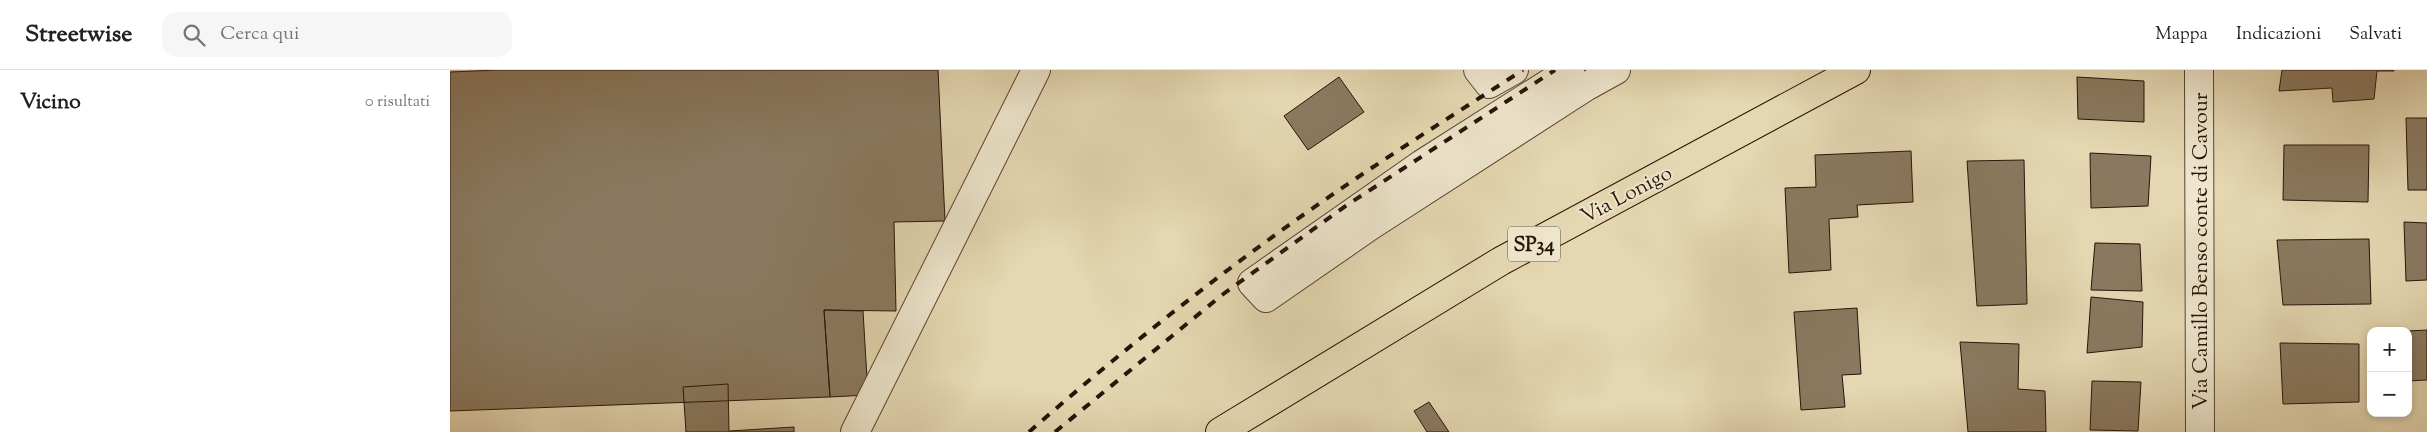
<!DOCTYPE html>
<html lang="it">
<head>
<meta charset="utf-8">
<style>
  :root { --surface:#fff; --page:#f6f6f6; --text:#222; --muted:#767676; --line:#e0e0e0 }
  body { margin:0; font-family:"Sorts Mill Goudy",serif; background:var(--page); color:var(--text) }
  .controls { position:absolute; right:15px; bottom:15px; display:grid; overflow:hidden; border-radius:10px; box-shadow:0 2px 8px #0003 }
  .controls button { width:45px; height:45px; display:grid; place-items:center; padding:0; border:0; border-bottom:1px solid var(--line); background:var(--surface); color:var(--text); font:25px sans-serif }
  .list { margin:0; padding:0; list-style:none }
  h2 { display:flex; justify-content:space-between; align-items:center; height:65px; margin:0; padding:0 20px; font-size:21px }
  h2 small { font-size:16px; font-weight:400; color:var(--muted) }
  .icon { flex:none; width:28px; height:28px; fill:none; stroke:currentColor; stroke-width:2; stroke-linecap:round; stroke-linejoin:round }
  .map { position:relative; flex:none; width:1977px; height:362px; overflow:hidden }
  header { display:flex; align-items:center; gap:30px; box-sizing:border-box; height:70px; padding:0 25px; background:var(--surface); border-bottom:1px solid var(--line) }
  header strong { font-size:24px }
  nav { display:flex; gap:28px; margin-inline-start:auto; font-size:18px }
  .search { width:350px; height:45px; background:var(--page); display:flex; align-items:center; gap:12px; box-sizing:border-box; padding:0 18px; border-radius:15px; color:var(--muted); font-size:19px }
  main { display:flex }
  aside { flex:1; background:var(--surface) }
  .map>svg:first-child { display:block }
  .building { fill:#8a7960; stroke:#281308 }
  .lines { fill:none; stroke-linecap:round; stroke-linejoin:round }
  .minor-casing { stroke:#574432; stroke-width:30 }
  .major-casing { stroke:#281308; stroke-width:30 }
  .minor { stroke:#ede5cc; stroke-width:28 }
  .major { stroke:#e4d7b1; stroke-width:28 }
  .rail { stroke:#281308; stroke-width:4; stroke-dasharray:9 9; stroke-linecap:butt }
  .labels { text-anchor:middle; stroke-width:4; stroke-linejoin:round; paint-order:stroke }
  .shield { fill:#ede5cc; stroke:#635243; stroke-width:1 }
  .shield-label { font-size:20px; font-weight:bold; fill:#281308 }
  .street-label { font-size:21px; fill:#281308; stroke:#ede5cc }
</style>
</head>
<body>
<header>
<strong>Streetwise</strong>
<div class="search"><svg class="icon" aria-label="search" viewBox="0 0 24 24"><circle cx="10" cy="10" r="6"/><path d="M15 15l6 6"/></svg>Cerca qui</div>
<nav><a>Mappa</a><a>Indicazioni</a><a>Salvati</a></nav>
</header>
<main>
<aside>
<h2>Vicino<small>0 risultati</small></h2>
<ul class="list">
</ul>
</aside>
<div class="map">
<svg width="1977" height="362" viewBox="0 0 1977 362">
  <rect width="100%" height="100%" fill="#e4d7b1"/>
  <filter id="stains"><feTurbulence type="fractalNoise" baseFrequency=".004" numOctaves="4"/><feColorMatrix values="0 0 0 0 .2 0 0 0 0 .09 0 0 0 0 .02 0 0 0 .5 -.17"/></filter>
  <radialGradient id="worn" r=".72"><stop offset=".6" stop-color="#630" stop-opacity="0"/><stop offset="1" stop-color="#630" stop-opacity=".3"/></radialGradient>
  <path class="building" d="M47 0H488L495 151 444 152 446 241 374 240 380 327 0 341V2Z
    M1832 0H1944V1H1927L1924 29 1883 32 1882 18 1829 21Z
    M889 7 914 42 858 80 834 46Z
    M1627 7 1694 11V52L1628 49Z
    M1956 48H1977V120H1958Z
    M1834 75H1919L1918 132 1833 130Z
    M1461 81 1463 132 1407 135 1408 147 1379 149 1381 200 1339 203 1335 118 1366 117 1365 85Z
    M1640 83 1701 86 1698 136 1641 138Z
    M1574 90 1577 234 1527 236 1517 91Z
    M1954 152 1977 153V210L1956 211Z
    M1919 169 1921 234 1833 235 1827 170Z
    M1645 173 1690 174 1692 221 1641 220Z
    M1641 227 1693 232 1692 277 1637 283Z
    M1407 238 1411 304 1392 305 1395 337 1351 340 1344 242Z
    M374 240 413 241 418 325 380 327Z
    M1977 260V310L1958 311V261Z
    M1510 272 1569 274 1568 319 1595 321 1596 362H1518Z
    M1830 273 1909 274V332L1833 334Z
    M1642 311 1691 312 1688 361 1640 360Z
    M278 314 279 361 344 357V362H236L233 317Z
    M979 332 999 362H977L964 341Z"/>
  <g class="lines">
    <defs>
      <path id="minor" d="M1028 0 1039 14 1064 0
        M1120 0 972 94 802 213 816 228 920 156 1137 16 1166 0
        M1749 0 1750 362
        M405 362 586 0"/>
      <path id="major" d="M770 362 1051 191 1406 0"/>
    </defs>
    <use href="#minor" class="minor-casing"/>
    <use href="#major" class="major-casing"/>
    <use href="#minor" class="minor"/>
    <use href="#major" class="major"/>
    <path class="rail" d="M579 362C677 276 781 194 889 120 949 79 1011 40 1073 0
      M605 362 772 225 897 135 1105 0"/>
  </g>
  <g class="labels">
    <rect class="shield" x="1058" y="156.5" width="52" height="35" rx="4"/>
    <g class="shield-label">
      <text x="1084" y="181">SP34</text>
    </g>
    <g class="street-label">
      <text transform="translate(1176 124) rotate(-28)" y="7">Via Lonigo</text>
      <text transform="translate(1750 181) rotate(-90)" y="7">Via Camillo Benso conte di Cavour</text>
    </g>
  </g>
  <rect width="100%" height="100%" filter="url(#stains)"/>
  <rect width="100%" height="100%" fill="url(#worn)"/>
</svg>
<div class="controls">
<button>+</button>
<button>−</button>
</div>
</div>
</main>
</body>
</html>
